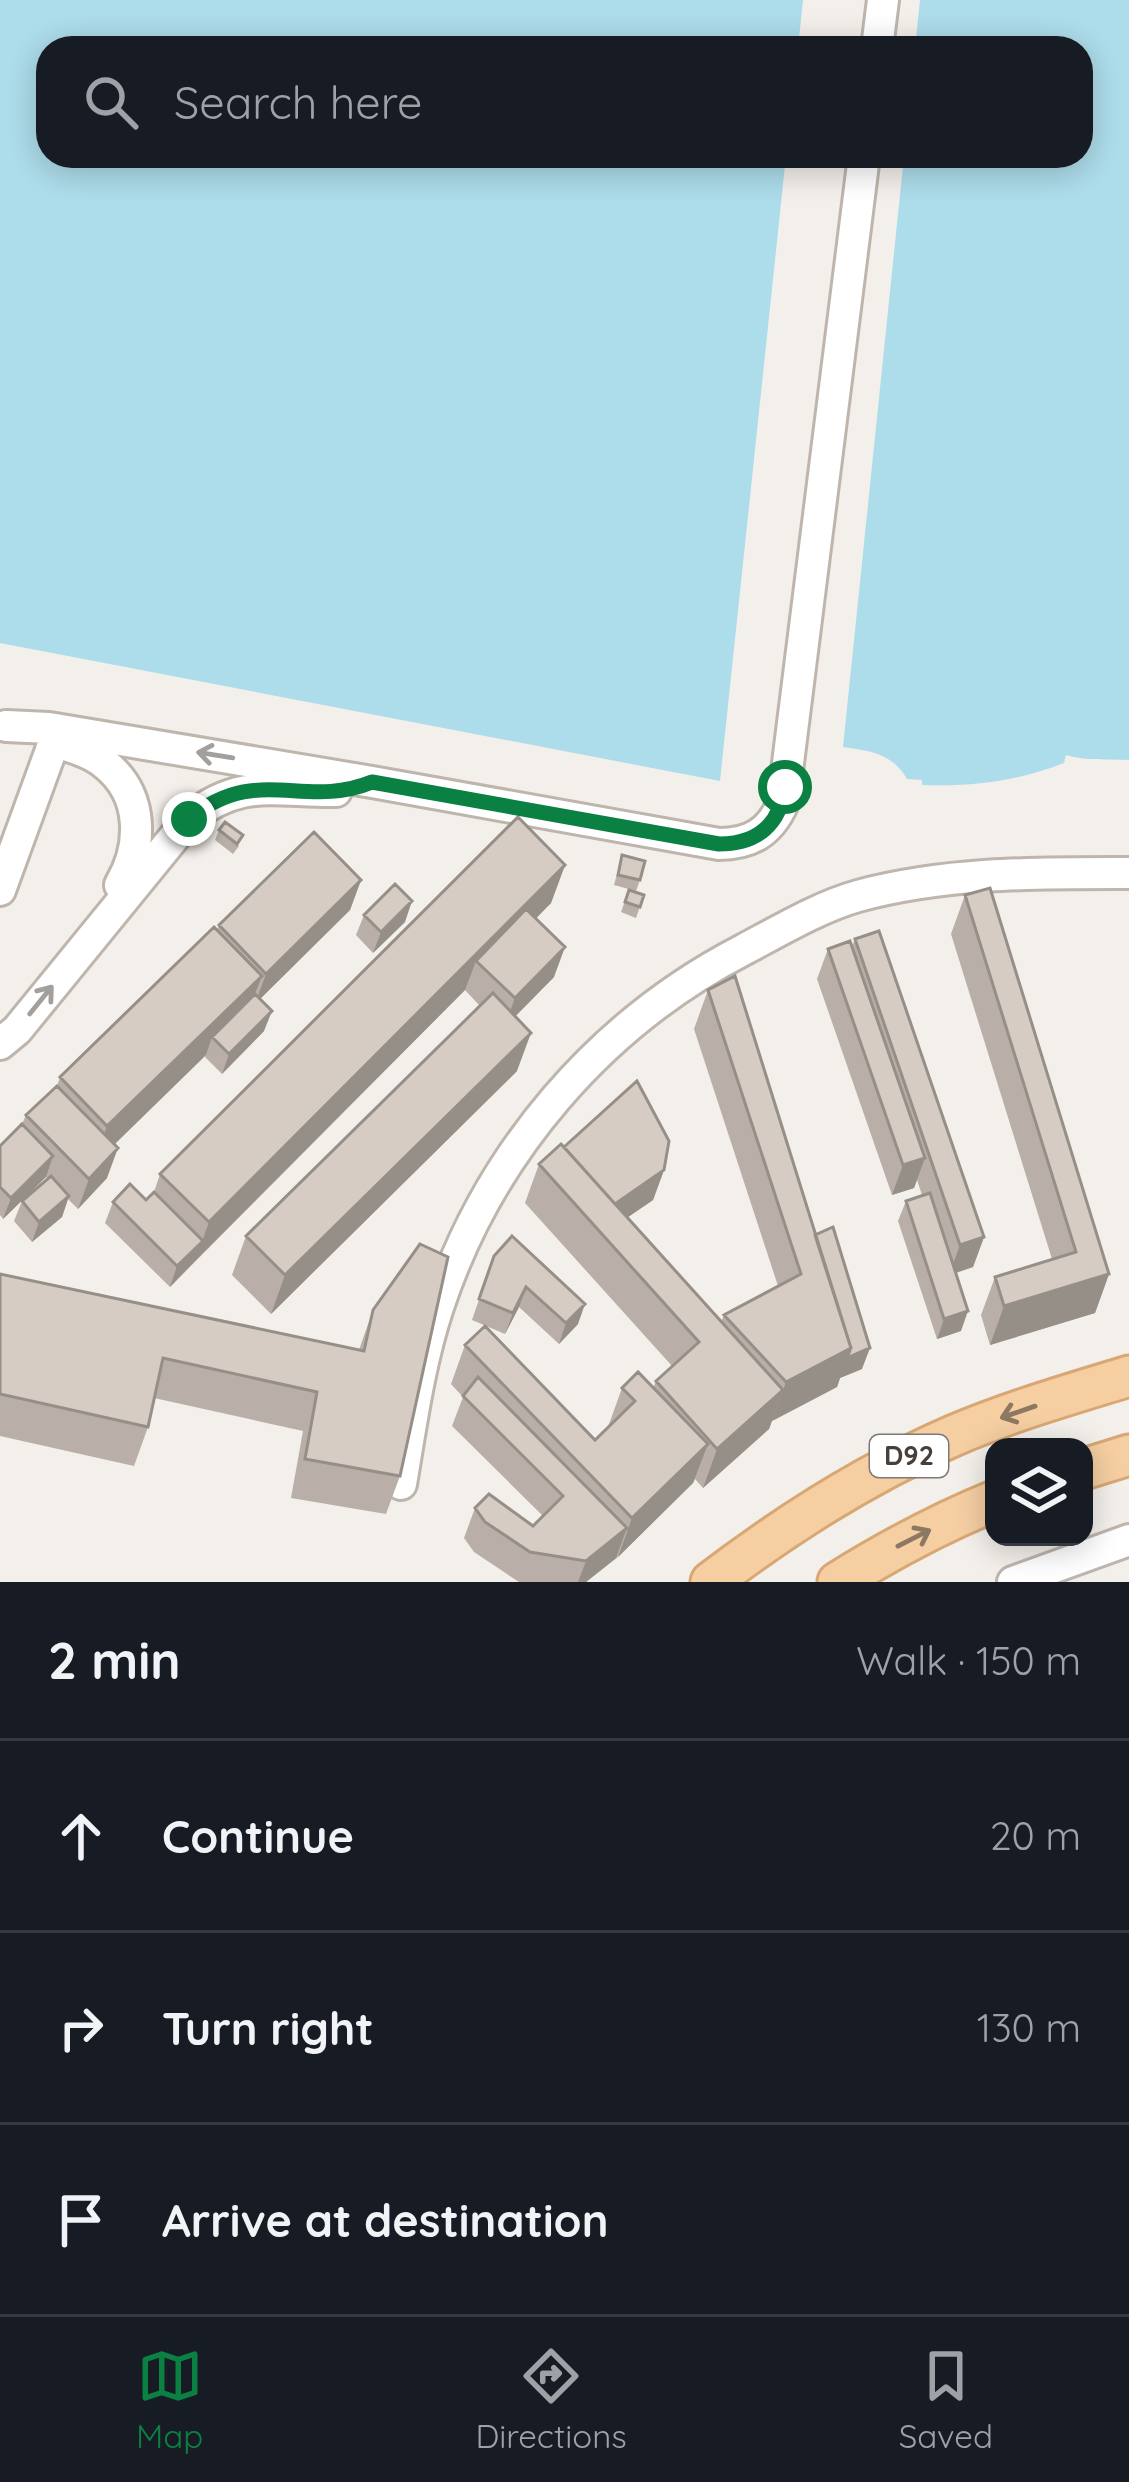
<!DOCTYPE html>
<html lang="en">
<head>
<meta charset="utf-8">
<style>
  :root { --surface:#171b24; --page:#242831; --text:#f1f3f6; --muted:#9ea1a6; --line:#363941; --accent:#0b8043 }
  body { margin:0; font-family:Quicksand,sans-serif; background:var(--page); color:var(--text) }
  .controls { position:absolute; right:36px; bottom:36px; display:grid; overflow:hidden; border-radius:24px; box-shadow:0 6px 30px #0003 }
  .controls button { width:108px; height:108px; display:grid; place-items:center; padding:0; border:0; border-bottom:3px solid var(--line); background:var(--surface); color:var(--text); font:60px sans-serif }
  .stop { position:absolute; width:36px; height:36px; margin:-27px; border:9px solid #0b8043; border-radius:50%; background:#fff }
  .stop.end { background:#0b8043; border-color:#fff; box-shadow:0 3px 12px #0008 }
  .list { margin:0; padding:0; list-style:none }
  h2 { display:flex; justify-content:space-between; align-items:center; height:156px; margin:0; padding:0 48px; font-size:51px }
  h2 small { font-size:39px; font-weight:400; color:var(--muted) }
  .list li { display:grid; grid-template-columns:78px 1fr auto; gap:36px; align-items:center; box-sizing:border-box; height:192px; padding:0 48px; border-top:3px solid var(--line) }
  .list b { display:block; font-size:45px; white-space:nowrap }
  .list em { font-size:39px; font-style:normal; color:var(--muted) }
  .icon { flex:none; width:66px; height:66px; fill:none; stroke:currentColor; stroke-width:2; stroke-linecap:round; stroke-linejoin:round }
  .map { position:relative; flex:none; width:1129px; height:1582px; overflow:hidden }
  .search { position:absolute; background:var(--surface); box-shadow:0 6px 30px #0003; left:36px; right:36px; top:36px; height:132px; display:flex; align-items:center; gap:30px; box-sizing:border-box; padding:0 42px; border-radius:36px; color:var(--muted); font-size:45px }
  .sheet { height:732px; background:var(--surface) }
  nav { display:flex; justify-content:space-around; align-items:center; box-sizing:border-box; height:168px; border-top:3px solid var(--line); background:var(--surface); font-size:33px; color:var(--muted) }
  nav a { display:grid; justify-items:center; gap:6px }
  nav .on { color:var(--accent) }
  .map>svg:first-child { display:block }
  .water { fill:#addcea }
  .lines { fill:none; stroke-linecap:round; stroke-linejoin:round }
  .minor-casing { stroke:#beb5ad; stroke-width:36 }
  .major-casing { stroke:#d8a773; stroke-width:45 }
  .minor { stroke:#fff; stroke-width:30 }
  .major { stroke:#f5cea2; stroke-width:39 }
  .wall { fill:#b9afa8 }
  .shaded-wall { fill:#968f88 }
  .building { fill:#d7ccc3; stroke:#968f88; stroke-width:3 }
  .oneway { stroke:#a39f9c }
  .oneway2 { stroke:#8d7863 }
  .route { stroke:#0b8043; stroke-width:15 }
  .labels { text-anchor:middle; stroke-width:9; stroke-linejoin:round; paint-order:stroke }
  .shield { fill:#fff; stroke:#7e7974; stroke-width:3 }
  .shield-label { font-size:27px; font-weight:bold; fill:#473f39 }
</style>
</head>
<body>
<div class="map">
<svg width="1129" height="1582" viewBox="0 0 1129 1582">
  <rect width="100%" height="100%" fill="#f3efea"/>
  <path class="water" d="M0 0H803L798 48H48V156H786L720 781 0 643Z
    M920 0H1129V760C1107 759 1087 761 1066 755L1064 763C1017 781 973 787 922 785V780L907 779C892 753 870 751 843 747L904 156H1081V48H915Z"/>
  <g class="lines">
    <defs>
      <path id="minor" d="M877 48 883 0
        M6 726 49 728 372 782 719 844C751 844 770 832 783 803L864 156
        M53 741C71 747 91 752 105 764 144 795 143 846 120 885
        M0 890 54 742
        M0 1044 17 1030 189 819C240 777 276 792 336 791
        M401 1484C411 1425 419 1364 438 1307 489 1153 600 1024 743 950 779 931 819 907 858 896 947 872 1038 873 1129 873
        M1013 1582 1129 1540"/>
      <path id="major" d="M1084 1469 1129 1455
        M711 1582C787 1524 867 1473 955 1435 1011 1411 1071 1394 1129 1376
        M838 1582C888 1551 940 1523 994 1501"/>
    </defs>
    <use href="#minor" class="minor-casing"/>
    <use href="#major" class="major-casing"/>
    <use href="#minor" class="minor"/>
    <use href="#major" class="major"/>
  </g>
  <path class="wall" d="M219 830 239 846 233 854 215 840Z
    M622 855 640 880 636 891 614 885Z
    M565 865 551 903 536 918 554 977 515 1016 517 1071 271 1314 232 1275 246 1236 480 1006 465 990 170 1287 105 1223 113 1202 146 1200 154 1192 160 1174Z
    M361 880 350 910 260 999 264 1031 222 1074 205 1057 206 1055 114 1145 107 1178 78 1209 68 1199 62 1217 32 1242 14 1221 22 1201 48 1179 46 1177 3 1219 0 1215V1146L22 1124 26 1115 57 1086 60 1077 217 930 219 925Z
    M629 890 644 895 636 918 621 912Z
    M965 895 1109 1274 1095 1313 990 1345 981 1315 995 1277 1052 1259 951 934Z
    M364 915 405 922 373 953 356 935Z
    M855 939 984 1237 973 1267 956 1273 961 1331 937 1339 898 1221 906 1201 922 1195 917 1180 914 1188 892 1195 817 979 828 949 852 946Z
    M708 990 815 1235 862 1369 840 1378 837 1387 772 1421 769 1429 703 1488 695 1479 693 1483 618 1557 586 1582H519L474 1552 464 1538 475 1508 533 1526 543 1516 452 1426 463 1397 451 1384 465 1345 595 1440 608 1427 622 1388H653L656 1381 672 1366 525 1203 539 1164 564 1147 664 1170 653 1200 628 1217 721 1322 724 1315 778 1286 694 1029Z
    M494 1256 578 1324 559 1344 519 1307 505 1334 472 1320Z
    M0 1274 359 1350 373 1310 400 1476 386 1514 291 1498 303 1431 154 1398 148 1427 134 1466 0 1436Z"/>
  <path class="shaded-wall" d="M565 865 551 903 485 970 476 961 465 990 195 1261 209 1222Z
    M361 880 350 910 255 1004 266 974Z
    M412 901 405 922 373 953 381 932Z
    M565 947 554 977 504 1028 515 998Z
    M262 976 247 1014 212 1037 206 1055 93 1165 107 1126Z
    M272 1011 264 1031 222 1074 229 1054Z
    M531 1033 517 1071 271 1314 285 1275Z
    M118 1148 107 1178 78 1209 89 1179Z
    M53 1156 46 1177 3 1219 11 1198Z
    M925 1158 914 1188 892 1195 903 1165Z
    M664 1170 653 1200 602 1235 608 1208Z
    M69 1196 62 1217 32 1242 39 1222Z
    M984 1237 973 1267 949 1275 960 1245Z
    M203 1241 195 1261 170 1287 177 1266Z
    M1109 1274 1095 1313 990 1345 1004 1306Z
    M526 1287 519 1307 505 1334 513 1313Z
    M585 1304 578 1324 559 1344 566 1323Z
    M968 1311 961 1331 937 1339 944 1319Z
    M851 1348H870L862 1369 840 1378 837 1387 772 1421 786 1382Z
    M783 1390 769 1429 703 1488 717 1449Z
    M708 1444 693 1483 618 1557 632 1518Z
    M627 1528 616 1558 586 1582H578L586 1561Z"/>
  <path class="building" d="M518 817 565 865 209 1222 160 1174Z
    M225 822 243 835 237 844 219 830Z
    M314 832 361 880 266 974 219 925Z
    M622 855 645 861 640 880 618 875Z
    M395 884 412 901 381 932 364 915Z
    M990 888 1109 1274 1004 1306 995 1277 1076 1252 965 895Z
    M629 890 644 895 640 907 625 902Z
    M526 909 565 947 515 998 476 961Z
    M214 927 262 976 107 1126 60 1077Z
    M879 931 984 1237 960 1245 855 939Z
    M850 941 925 1158 903 1165 828 949Z
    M735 976 851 1348 786 1382 724 1315 801 1274 708 990Z
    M493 993 531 1033 285 1275 246 1236Z
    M255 994 272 1011 229 1054 212 1037Z
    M637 1081 669 1141 664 1170 615 1204 564 1147Z
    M57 1086 118 1148 89 1179 26 1115Z
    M22 1124 53 1156 11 1198 0 1187V1146Z
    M561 1144 783 1390 717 1449 656 1381 699 1342 539 1164Z
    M51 1176 69 1196 39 1222 22 1201Z
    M130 1184 146 1200 154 1192 203 1241 177 1266 113 1202Z
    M930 1193 968 1311 944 1319 906 1201Z
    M833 1227 870 1348 847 1358 851 1348 815 1235Z
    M512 1236 585 1304 566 1323 526 1287 513 1313 479 1299 494 1256Z
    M420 1244 448 1257 400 1476 305 1459 317 1392 163 1358 148 1427 0 1394V1274L364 1351 373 1310Z
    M485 1326 595 1440 635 1401 622 1388 638 1372 708 1444 632 1518 465 1345Z
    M478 1377 627 1528 586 1561 530 1552 485 1522 475 1508 489 1494 533 1526 563 1496 463 1396Z"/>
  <defs><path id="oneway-shaft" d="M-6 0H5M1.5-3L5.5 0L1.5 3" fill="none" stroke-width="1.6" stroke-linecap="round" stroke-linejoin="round" transform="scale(3)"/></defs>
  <g class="oneway">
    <use href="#oneway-shaft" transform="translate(215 755) rotate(-171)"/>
    <use href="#oneway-shaft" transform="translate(41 1000) rotate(-51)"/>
  </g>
  <g class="oneway2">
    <use href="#oneway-shaft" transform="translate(1018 1412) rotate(161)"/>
    <use href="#oneway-shaft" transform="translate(914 1538) rotate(-27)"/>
  </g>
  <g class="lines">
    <path class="route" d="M189 819C257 763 303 810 372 782L719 844C757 844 780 825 785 787"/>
  </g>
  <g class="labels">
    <rect class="shield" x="870" y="1435" width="78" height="42" rx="9"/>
    <g class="shield-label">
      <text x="909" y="1465">D92</text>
    </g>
  </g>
</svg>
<div class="controls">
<button><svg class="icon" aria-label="layers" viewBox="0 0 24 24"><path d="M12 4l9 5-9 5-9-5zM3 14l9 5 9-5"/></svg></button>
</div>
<div class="stop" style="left:785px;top:787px"></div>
<div class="stop end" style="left:189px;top:819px"></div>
<div class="search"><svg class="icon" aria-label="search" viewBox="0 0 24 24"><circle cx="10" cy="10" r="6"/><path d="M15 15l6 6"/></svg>Search here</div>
</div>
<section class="sheet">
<h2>2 min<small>Walk · 150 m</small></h2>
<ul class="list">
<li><svg class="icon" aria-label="ahead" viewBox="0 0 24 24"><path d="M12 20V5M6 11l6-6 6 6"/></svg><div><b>Continue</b></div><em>20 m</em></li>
<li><svg class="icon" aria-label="right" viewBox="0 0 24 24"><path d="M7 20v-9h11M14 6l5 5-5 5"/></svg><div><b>Turn right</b></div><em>130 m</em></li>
<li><svg class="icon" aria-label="arrive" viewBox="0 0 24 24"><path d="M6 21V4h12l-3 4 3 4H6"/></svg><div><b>Arrive at destination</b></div></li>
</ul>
</section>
<nav>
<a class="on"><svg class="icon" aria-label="map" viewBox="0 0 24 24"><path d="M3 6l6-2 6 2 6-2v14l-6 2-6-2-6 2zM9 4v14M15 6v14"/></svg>Map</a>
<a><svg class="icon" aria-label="directions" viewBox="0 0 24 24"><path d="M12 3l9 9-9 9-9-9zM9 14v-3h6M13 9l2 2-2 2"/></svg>Directions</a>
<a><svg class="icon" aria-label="saved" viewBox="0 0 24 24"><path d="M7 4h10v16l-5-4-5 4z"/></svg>Saved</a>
</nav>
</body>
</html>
